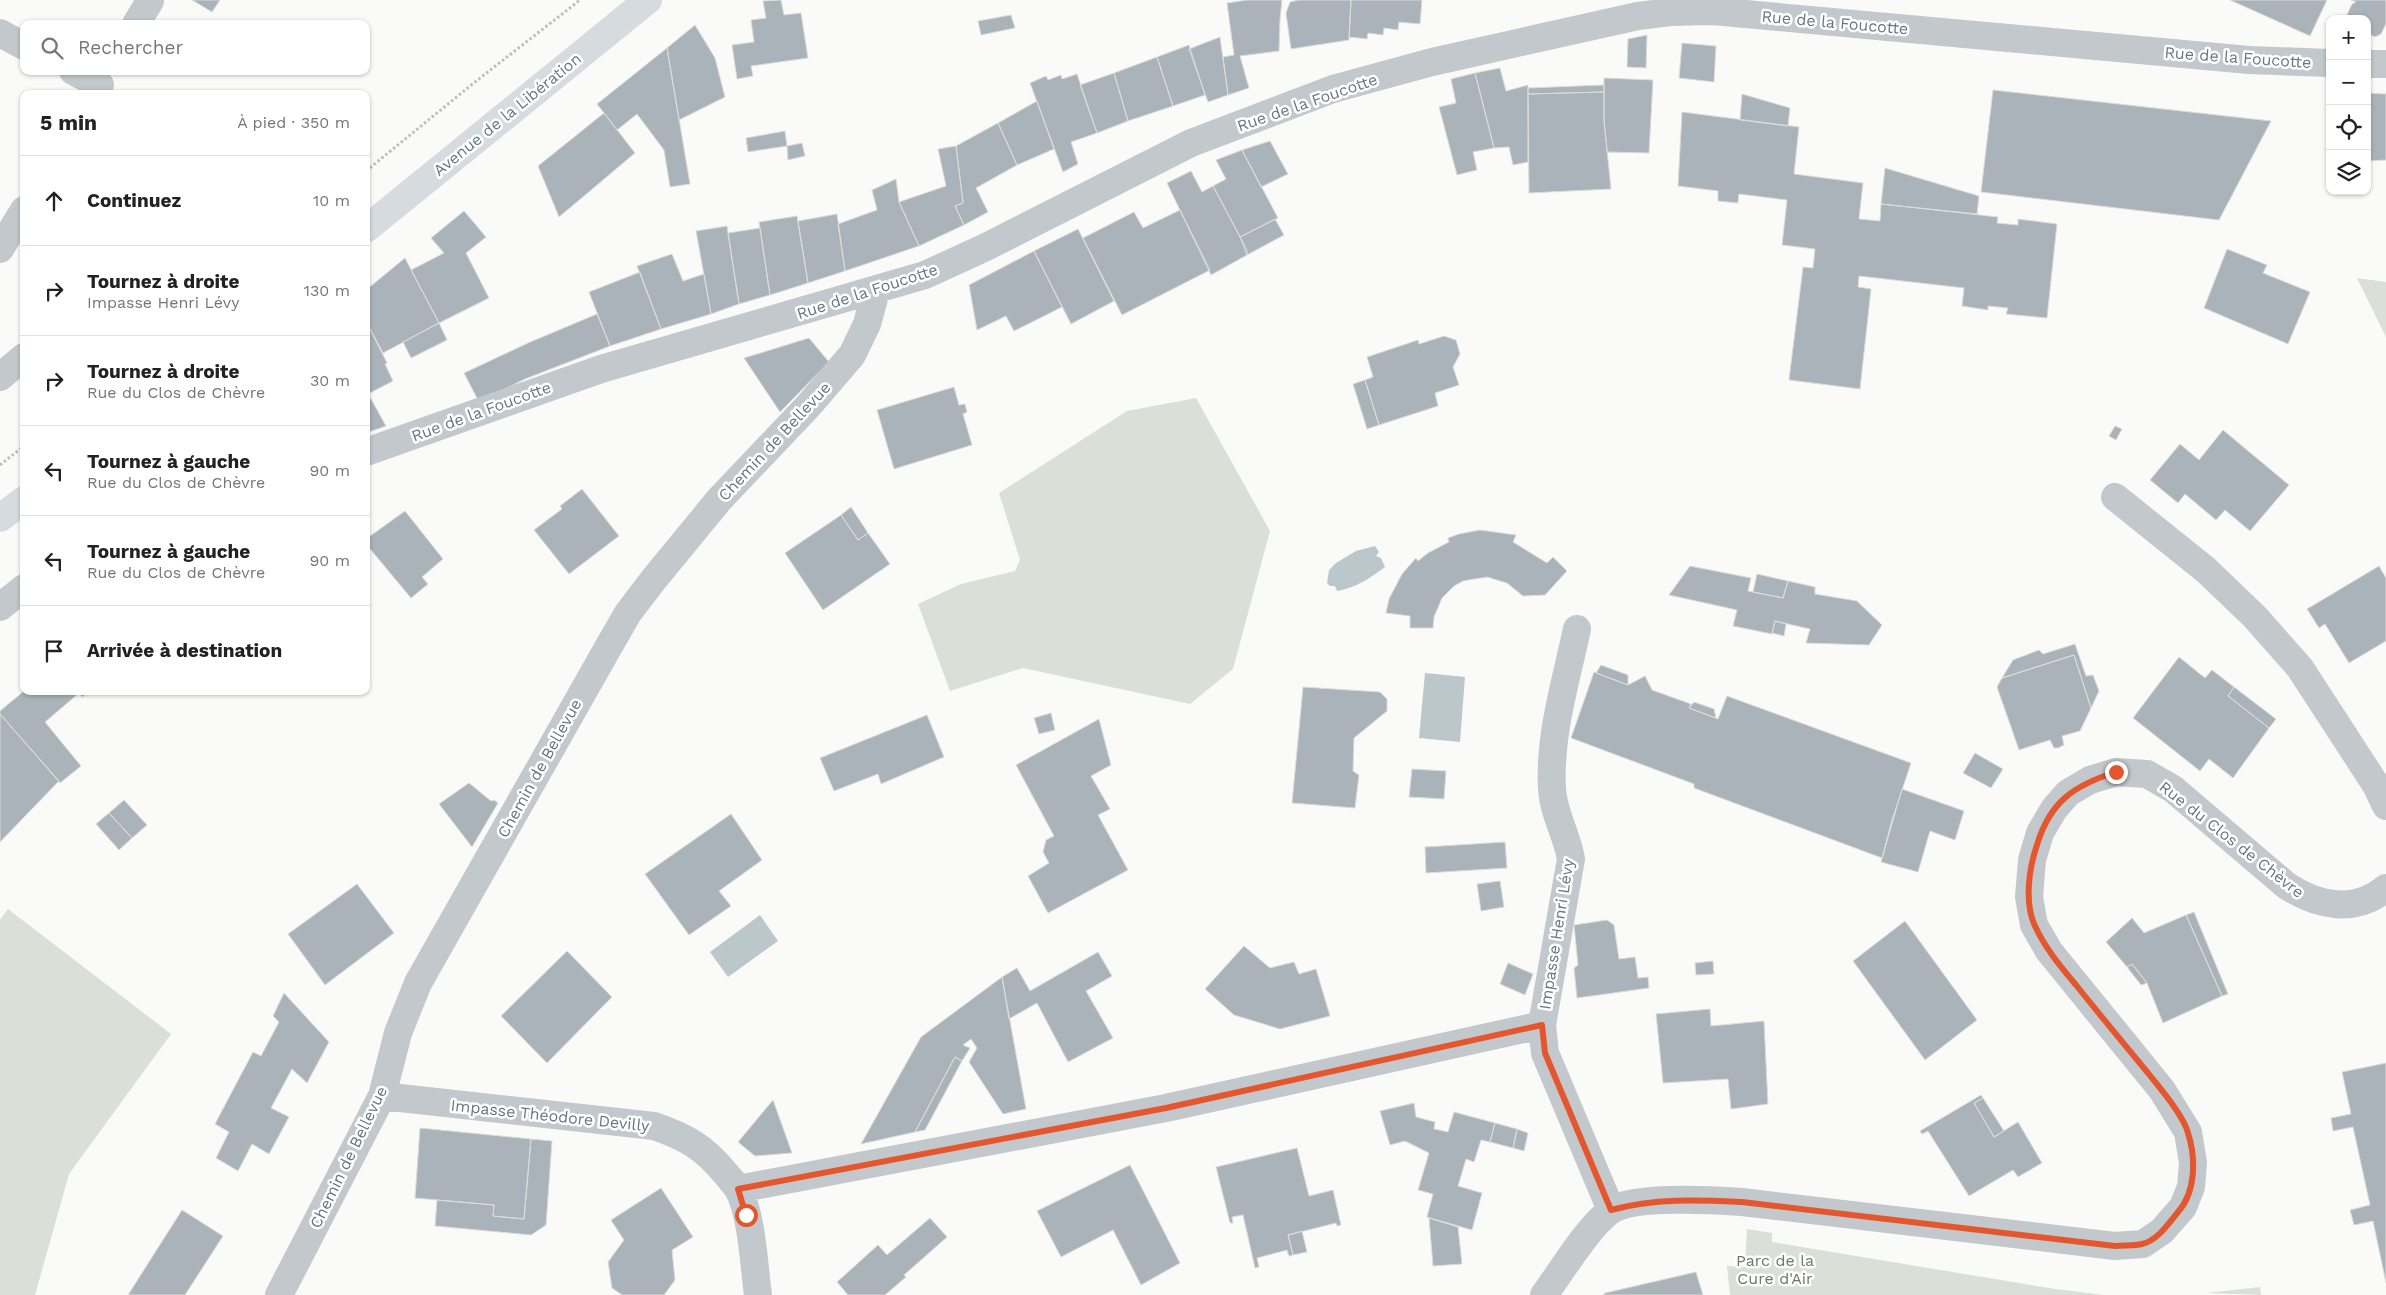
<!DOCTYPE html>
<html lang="fr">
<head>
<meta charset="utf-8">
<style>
  :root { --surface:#fff; --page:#f6f6f6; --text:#222; --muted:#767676; --line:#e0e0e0 }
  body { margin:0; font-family:"Work Sans",sans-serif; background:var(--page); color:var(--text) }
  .controls { position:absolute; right:15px; top:15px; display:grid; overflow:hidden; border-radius:10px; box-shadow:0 1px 4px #0004 }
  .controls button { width:45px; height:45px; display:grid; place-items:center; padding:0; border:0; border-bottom:1px solid var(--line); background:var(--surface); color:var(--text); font:25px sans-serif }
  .stop { position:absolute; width:15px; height:15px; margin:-11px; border:4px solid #e4572e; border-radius:50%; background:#fff }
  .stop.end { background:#e4572e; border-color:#fff; box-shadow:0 1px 5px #0008 }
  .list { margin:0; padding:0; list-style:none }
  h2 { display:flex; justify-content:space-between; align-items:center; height:65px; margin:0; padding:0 20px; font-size:21px }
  h2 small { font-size:16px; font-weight:400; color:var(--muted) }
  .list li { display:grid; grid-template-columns:32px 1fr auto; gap:15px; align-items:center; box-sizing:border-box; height:90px; padding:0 20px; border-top:1px solid var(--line) }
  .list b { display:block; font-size:19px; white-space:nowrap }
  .list p { margin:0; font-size:16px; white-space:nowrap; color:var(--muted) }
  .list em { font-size:16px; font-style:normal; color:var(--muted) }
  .icon { flex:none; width:28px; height:28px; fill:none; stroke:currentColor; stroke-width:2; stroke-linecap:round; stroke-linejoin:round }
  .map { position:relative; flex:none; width:2386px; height:1295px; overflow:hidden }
  .search { position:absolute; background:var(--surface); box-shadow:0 1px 4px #0004; left:20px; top:20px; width:350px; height:55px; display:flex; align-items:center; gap:12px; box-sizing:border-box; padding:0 18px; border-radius:10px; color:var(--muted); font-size:19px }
  .panel { position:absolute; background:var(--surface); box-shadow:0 1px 4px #0004; left:20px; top:90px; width:350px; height:605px; border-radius:10px }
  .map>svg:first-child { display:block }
  .green { fill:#dadfd7 }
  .water { fill:#bbc7cb }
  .building { fill:#aab3b9; stroke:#dcdcda }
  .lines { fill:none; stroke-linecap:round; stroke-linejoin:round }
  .path { stroke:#bbbfc2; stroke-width:3; stroke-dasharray:2.5 2.5; stroke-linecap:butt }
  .minor { stroke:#c3c8cc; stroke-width:28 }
  .major { stroke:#d6dbdf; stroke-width:28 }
  .route { stroke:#e4572e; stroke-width:6 }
  .labels { text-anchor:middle; stroke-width:5; stroke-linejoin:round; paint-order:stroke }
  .street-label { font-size:16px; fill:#657683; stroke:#fff }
  .park-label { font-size:16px; fill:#687a64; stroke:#fff }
</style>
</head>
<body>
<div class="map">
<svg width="2386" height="1295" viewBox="0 0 2386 1295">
  <rect width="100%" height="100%" fill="#fafaf8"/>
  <path class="green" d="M2357 278 2386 282V337Z
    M1196 398 1270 531 1233 669 1190 704 1023 668 950 691 918 604 961 584 1015 571 1020 560 999 493 1127 411Z
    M8 909 171 1034 69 1174 35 1295H0V920Z
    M1747 1229 1772 1233V1242L2055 1289 2104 1295H1730L1727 1266 1745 1267Z
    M2260 1287 2261 1295 2206 1293Z"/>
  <path class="water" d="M1375 546 1379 552 1376 556 1381 558 1385 567C1370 578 1356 588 1337 591L1335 586H1330L1327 583 1329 570 1336 563 1356 551Z
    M1425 673 1465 677 1460 742 1419 738Z
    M760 915 778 941 728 977 710 952Z"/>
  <path class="building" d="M192 0H220L212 12Z
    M781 0 784 15 801 13 808 58 751 66 753 76 737 79 732 45 754 42 751 20 766 18 763 1Z
    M1247 0H1282L1280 20 1279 51 1240 56 1249 88 1228 95 1223 57 1234 55 1227 3Z
    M1299 0H1351L1349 40 1291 49 1286 13 1290 2Z
    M1351 0H1422L1420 24 1399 22 1398 30 1384 28 1383 35 1368 33 1367 39 1349 37Z
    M2230 0H2327L2310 36Z
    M2351 0H2386V24L2381 34 2375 37 2367 33V19H2345L2352 4 2356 2Z
    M1011 15 1015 28 981 35 978 21Z
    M695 25 715 58 725 97 679 120 667 48Z
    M1647 35 1646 68 1627 67 1628 39Z
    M1220 37 1228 95 1208 102 1189 49Z
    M1682 43 1716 46 1714 82 1679 78Z
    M1189 45 1205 95 1173 106 1157 57Z
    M667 48 690 184 670 187 664 150 637 114 617 130 597 104Z
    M1157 57 1173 106 1128 121 1114 73Z
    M1500 68 1506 91 1528 85V162L1513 165 1509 147 1494 148 1475 73Z
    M1114 73 1128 121 1097 133 1080 85Z
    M1475 73 1494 148 1473 152 1477 170 1457 175 1439 107 1456 103 1451 79Z
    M1077 74 1097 133 1071 142 1078 164 1063 172 1030 83 1046 76 1048 80 1061 75 1062 79Z
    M1604 78 1653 80 1649 153 1607 152 1604 120Z
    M1604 85V92L1528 94V88Z
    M1993 90 2271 121 2219 220 1981 192Z
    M1604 92V120L1611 189 1529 193 1528 94Z
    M2367 93 2386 94V160L2367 161Z
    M1742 94 1790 108 1788 126 1740 120Z
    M1037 101 1054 149 1017 165 998 123Z
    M1682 112 1799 127 1794 174 1863 183 1859 219 1880 221 1881 204 1998 217 1997 223 2018 225V219L2057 224 2047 318 2006 314 2008 308 1988 306V310L1962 306 1964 288 1859 276 1858 287 1871 289 1860 389 1789 380 1803 267 1813 268 1815 249 1782 245 1787 200 1739 194 1738 203 1718 201V191L1678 186Z
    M604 113 635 153 559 217 538 166Z
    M998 123 1017 165 976 188 988 212 964 225 955 206 963 203 956 146Z
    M785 131 787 146 748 152 746 138Z
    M1270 141 1288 174 1261 187 1242 150Z
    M802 143 805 156 788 160 787 146Z
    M956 146 963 203 955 206 964 225 919 246 899 202 946 186 938 149Z
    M1242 150 1278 218 1240 237 1213 186 1226 179 1216 160Z
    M1885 168 1979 196 1977 214 1881 204Z
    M1191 171 1202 192 1213 186 1247 250V255L1211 275 1167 183Z
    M896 179 899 202 919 246 845 271 838 224 877 210 872 190Z
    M1180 210 1210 270 1122 315 1083 238 1134 212 1143 228Z
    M464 211 486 237 466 253 489 298 439 323 411 270 444 253 431 238Z
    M837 214 845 271 808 283 798 221Z
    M797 216 808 283 770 295 759 222Z
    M1275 219 1284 235 1247 255 1240 237Z
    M727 226 739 304 711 314 696 231Z
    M760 228 770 295 739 304 728 233Z
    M1078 229 1114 301 1071 324 1034 251Z
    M2227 249 2267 265 2263 273 2310 292 2288 344 2204 308Z
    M1034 251 1062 307 1014 331 1006 316 977 330 969 285Z
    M672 254 683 281 704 274 711 314 661 329 637 266Z
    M405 258 439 323 383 353 366 321V290Z
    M640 272 661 329 610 346 589 292Z
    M597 314 610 346 525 379 479 402 464 373 528 343Z
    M366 321 387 363 385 364 393 381 368 394 366 390Z
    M439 323 447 340 411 358 403 342Z
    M1444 336 1456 340 1460 354 1453 367 1459 385 1435 393 1438 406 1379 425 1365 380 1373 377 1367 357 1418 340 1419 344Z
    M809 338 829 362 780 412 744 358Z
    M1365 380 1379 425 1367 429 1353 384Z
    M954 387 959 405 965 404 967 412 963 414 972 445 894 469 877 410Z
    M366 390 386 426 366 433Z
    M2115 426 2122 429 2116 440 2109 436Z
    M2223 430 2289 485 2250 531 2225 510 2216 520 2185 494 2178 503 2150 480 2180 444 2199 460Z
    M582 489 619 536 569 574 534 530 562 509 560 506Z
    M851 507 868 533 858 540 841 515Z
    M405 511 443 559 422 577 428 584 411 598 366 544V539Z
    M841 515 858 540 868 533 890 564 823 610 785 553Z
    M1480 530 1516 535 1513 542 1547 563 1553 557 1567 571 1545 595 1523 596 1507 583 1487 577 1463 581 1454 586 1442 598 1434 617 1433 628H1410V616L1386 613 1389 599 1402 574 1416 558 1418 561 1428 553 1449 542 1448 538 1459 534Z
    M1690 566 1751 578 1748 591 1783 598 1788 581 1815 587V594L1857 601 1882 625 1869 645 1806 643 1810 629 1775 621 1772 634 1733 626 1737 610 1669 595Z
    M2379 566 2386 578V641L2349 663 2325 624 2319 628 2307 609Z
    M1757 574 1788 581 1783 598 1753 592Z
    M1775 621 1786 624 1784 636 1772 633Z
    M2075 644 2086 676 2093 675 2099 691 2091 708 2074 655 2002 678 2013 660 2039 650 2043 654Z
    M2074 655 2091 708 2080 731 2062 736 2064 745 2058 748H2054L2050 740 2019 750 1997 687 2002 678Z
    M2179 657 2205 678 2212 670 2234 687 2228 696 2269 728 2233 778 2209 759 2200 771 2133 718Z
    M1601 665 1628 675V685L1596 673Z
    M1594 672 1628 685 1645 676 1652 690 1691 704 1689 708 1718 719 1727 696 1911 763 1892 820 1882 858 1694 788V784L1571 738Z
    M1303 687 1380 692 1387 699V711L1354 738 1353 771 1359 775 1355 808 1292 803Z
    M2234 687 2276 719 2269 728 2228 696Z
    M24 691H90L82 697 79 693 45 722 81 766 60 783 0 714V711Z
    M1694 702 1714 709 1716 718 1689 708Z
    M1051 713 1055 730 1039 734 1034 718Z
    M0 714 59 781 0 842Z
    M927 715 944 757 881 784 878 774 834 791 820 758Z
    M1099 719 1111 765 1091 776 1110 809 1098 815 1128 870 1048 913 1028 876 1049 863 1043 852 1046 840 1054 836 1016 765Z
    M1975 753 2003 769 1991 788 1963 773Z
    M1412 769 1446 771 1444 799 1409 797Z
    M469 783 491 801 494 800 498 803 472 847 439 804Z
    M1902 789 1964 811 1955 840 1930 831 1918 872 1881 862Z
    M124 800 147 825 132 838 109 813Z
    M109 813 132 838 119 850 96 824Z
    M731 814 762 860 719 891 731 906 689 935 645 874Z
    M1505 842 1507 868 1426 873 1425 847Z
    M1500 881 1504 907 1481 911 1477 884Z
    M357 884 394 933 325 985 288 934Z
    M2194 912 2228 994 2222 996 2186 915Z
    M2186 915 2222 996 2163 1023 2147 983 2132 964 2127 967 2106 942 2132 918 2144 933Z
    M1607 920 1614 925 1619 959 1635 957 1638 978 1648 977 1649 988 1577 998 1574 968 1578 965 1574 925Z
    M1905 921 1977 1020 1925 1060 1853 961Z
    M1244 946 1270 968 1294 962 1299 974 1316 969 1330 1016 1280 1029 1234 1015 1205 989Z
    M567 951 612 997 547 1063 501 1016Z
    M1098 952 1112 976 1086 991 1113 1038 1068 1062 1037 1003 1009 1019 1002 977 1017 968 1030 991Z
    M1713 961 1714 974 1696 975 1695 963Z
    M1508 963 1533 974 1525 995 1500 984Z
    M2132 964 2136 969 2147 983 2141 985 2127 967Z
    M1002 977 1026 1109 1003 1114 969 1062 977 1048 971 1039 963 1045 970 1048 962 1061 955 1057 915 1132 861 1144 921 1037Z
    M284 993 329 1042 307 1083 292 1069 271 1108 289 1117 269 1154 252 1144 238 1171 216 1158 229 1132 215 1124 253 1052 261 1056 279 1022 273 1016Z
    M1710 1009 1711 1026 1764 1021 1768 1104 1731 1109 1728 1079 1663 1083 1656 1014Z
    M955 1057 962 1061 925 1130 915 1132Z
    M2386 1063V1283L2373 1221 2354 1225 2350 1210 2370 1205 2353 1127 2333 1131 2331 1118 2351 1114 2342 1072Z
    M1981 1095 1983 1098 1974 1103 1994 1137 2018 1122 2042 1163 2018 1177 2013 1170 1969 1196 1928 1131 1922 1134 1920 1131Z
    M1983 1098 2004 1131 1994 1137 1974 1103Z
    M773 1100 792 1153 755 1156 738 1142Z
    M1414 1103 1416 1117 1435 1122 1434 1129 1448 1132 1454 1112 1495 1123 1490 1142 1481 1140 1474 1162 1466 1159 1458 1186 1482 1193 1472 1230 1427 1217 1433 1194 1418 1190 1429 1153 1405 1141 1390 1145 1380 1111Z
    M1495 1123 1517 1129 1513 1148 1490 1142Z
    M420 1128 531 1139 524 1219 493 1216 494 1205 415 1198Z
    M1517 1129 1528 1133 1524 1151 1513 1148Z
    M531 1139 552 1141 546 1225 531 1235 435 1226 437 1200 494 1205 493 1216 524 1219Z
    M1297 1148 1309 1196 1333 1190 1341 1225 1337 1226 1336 1223 1288 1235 1293 1255 1289 1256 1287 1250 1257 1258 1259 1267 1255 1268 1243 1215 1232 1217 1233 1223H1230L1216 1167Z
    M1130 1165 1180 1263 1141 1285 1113 1230 1061 1257 1037 1211Z
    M661 1188 693 1237 672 1250 675 1280 664 1295H622L612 1288 608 1262 624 1240 611 1220Z
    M182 1210 223 1236 185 1295H128Z
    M930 1218 947 1237 904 1275 906 1277 885 1295H848L837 1282 878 1245 887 1255Z
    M1429 1218 1458 1227 1462 1264 1433 1266Z
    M1302 1231 1307 1252 1293 1255 1288 1235Z
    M1696 1272 1703 1295H1603L1605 1293Z"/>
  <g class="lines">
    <path class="path" d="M366 171 475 82 580 0
      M0 465 24 446"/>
    <path class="minor" d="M136 24 150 1
      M0 33 24 46
      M2367 64H2386
      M73 71 100 85
      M0 249 24 210
      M0 377 24 357
      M366 452 601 369 925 275 986 247 1191 143 1333 89 1432 62 1638 16 1670 12 1713 11 2249 60 2330 63
      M2115 497 2206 570 2255 617 2300 668 2376 785 2386 806
      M0 607 24 588
      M1577 629C1566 681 1549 735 1552 788 1553 813 1567 835 1571 859L1542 1025 1545 1053 1611 1210
      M382 1096 654 1126C686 1137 704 1147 726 1174 730 1179 735 1184 738 1189 752 1214 754 1266 758 1295
      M738 1189 1166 1108 1542 1025
      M279 1295 382 1096 398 1033 418 983 609 646 628 613 654 579 718 501 809 405 852 355 867 324 876 291
      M1544 1295C1561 1272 1588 1227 1610 1211 1632 1195 1713 1200 1742 1202L2115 1246 2143 1244 2162 1231 2183 1207 2191 1187 2193 1163 2188 1132 2162 1090 2049 951 2034 925 2029 897 2032 860 2040 833 2054 809 2068 793 2090 780 2116 772 2147 774 2173 789 2287 886C2318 906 2355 914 2386 888"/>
    <path class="major" d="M366 229 648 0
      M0 518 24 500"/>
  </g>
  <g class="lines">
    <path class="route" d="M746 1215 738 1189 1166 1108 1542 1025 1545 1053 1611 1210C1655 1198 1697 1200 1742 1202L2115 1246C2124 1245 2134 1246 2142 1244 2157 1241 2169 1223 2178 1212 2196 1192 2196 1158 2188 1133 2184 1116 2159 1087 2148 1073 2124 1044 2100 1015 2076 985 2061 967 2045 948 2035 926 2024 903 2029 868 2037 845 2050 801 2075 785 2116 772"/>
  </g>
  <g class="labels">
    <g class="street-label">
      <text transform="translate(1835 22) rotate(5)" y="6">Rue de la Foucotte</text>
      <text transform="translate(2238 57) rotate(4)" y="6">Rue de la Foucotte</text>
      <text transform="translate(1307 102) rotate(-19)" y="6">Rue de la Foucotte</text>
      <text transform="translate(507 114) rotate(-39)" y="6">Avenue de la Libération</text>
      <text transform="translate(867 291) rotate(-18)" y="6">Rue de la Foucotte</text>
      <text transform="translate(481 411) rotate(-20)" y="6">Rue de la Foucotte</text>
      <text transform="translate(774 441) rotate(-47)" y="6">Chemin de Bellevue</text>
      <text transform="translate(539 768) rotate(-61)" y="6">Chemin de Bellevue</text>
      <text transform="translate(2232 839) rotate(38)" y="6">Rue du Clos de Chèvre</text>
      <text transform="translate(1556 934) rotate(-81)" y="6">Impasse Henri Lévy</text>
      <text transform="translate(550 1115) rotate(6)" y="6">Impasse Théodore Devilly</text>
      <text transform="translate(348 1157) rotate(-64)" y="6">Chemin de Bellevue</text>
    </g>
    <g class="park-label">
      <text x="1775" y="1266">Parc de la<tspan x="1775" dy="18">Cure d'Air</tspan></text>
    </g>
  </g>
</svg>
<div class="controls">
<button>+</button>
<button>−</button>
<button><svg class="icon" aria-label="locate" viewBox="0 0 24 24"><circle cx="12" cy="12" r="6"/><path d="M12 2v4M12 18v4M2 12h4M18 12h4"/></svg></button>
<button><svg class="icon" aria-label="layers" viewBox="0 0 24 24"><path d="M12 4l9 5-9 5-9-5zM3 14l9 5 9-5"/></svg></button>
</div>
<div class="stop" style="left:746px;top:1215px"></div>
<div class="stop end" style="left:2116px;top:772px"></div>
<div class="search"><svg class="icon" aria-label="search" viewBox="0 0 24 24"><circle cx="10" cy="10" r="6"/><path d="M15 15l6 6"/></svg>Rechercher</div>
<section class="panel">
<h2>5 min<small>À pied · 350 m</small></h2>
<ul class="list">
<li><svg class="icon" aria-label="ahead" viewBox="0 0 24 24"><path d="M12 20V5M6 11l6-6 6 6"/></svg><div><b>Continuez</b></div><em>10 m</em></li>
<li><svg class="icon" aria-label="right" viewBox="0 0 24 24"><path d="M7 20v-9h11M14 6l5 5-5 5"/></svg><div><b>Tournez à droite</b><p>Impasse Henri Lévy</p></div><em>130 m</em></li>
<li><svg class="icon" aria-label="right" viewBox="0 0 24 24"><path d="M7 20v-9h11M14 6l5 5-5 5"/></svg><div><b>Tournez à droite</b><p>Rue du Clos de Chèvre</p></div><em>30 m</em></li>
<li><svg class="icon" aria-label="left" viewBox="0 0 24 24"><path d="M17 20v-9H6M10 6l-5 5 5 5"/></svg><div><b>Tournez à gauche</b><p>Rue du Clos de Chèvre</p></div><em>90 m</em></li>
<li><svg class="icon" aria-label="left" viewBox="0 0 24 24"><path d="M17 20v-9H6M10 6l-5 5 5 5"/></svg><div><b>Tournez à gauche</b><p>Rue du Clos de Chèvre</p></div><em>90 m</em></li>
<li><svg class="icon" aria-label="arrive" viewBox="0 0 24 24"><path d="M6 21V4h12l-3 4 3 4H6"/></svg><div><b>Arrivée à destination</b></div></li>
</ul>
</section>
</div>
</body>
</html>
